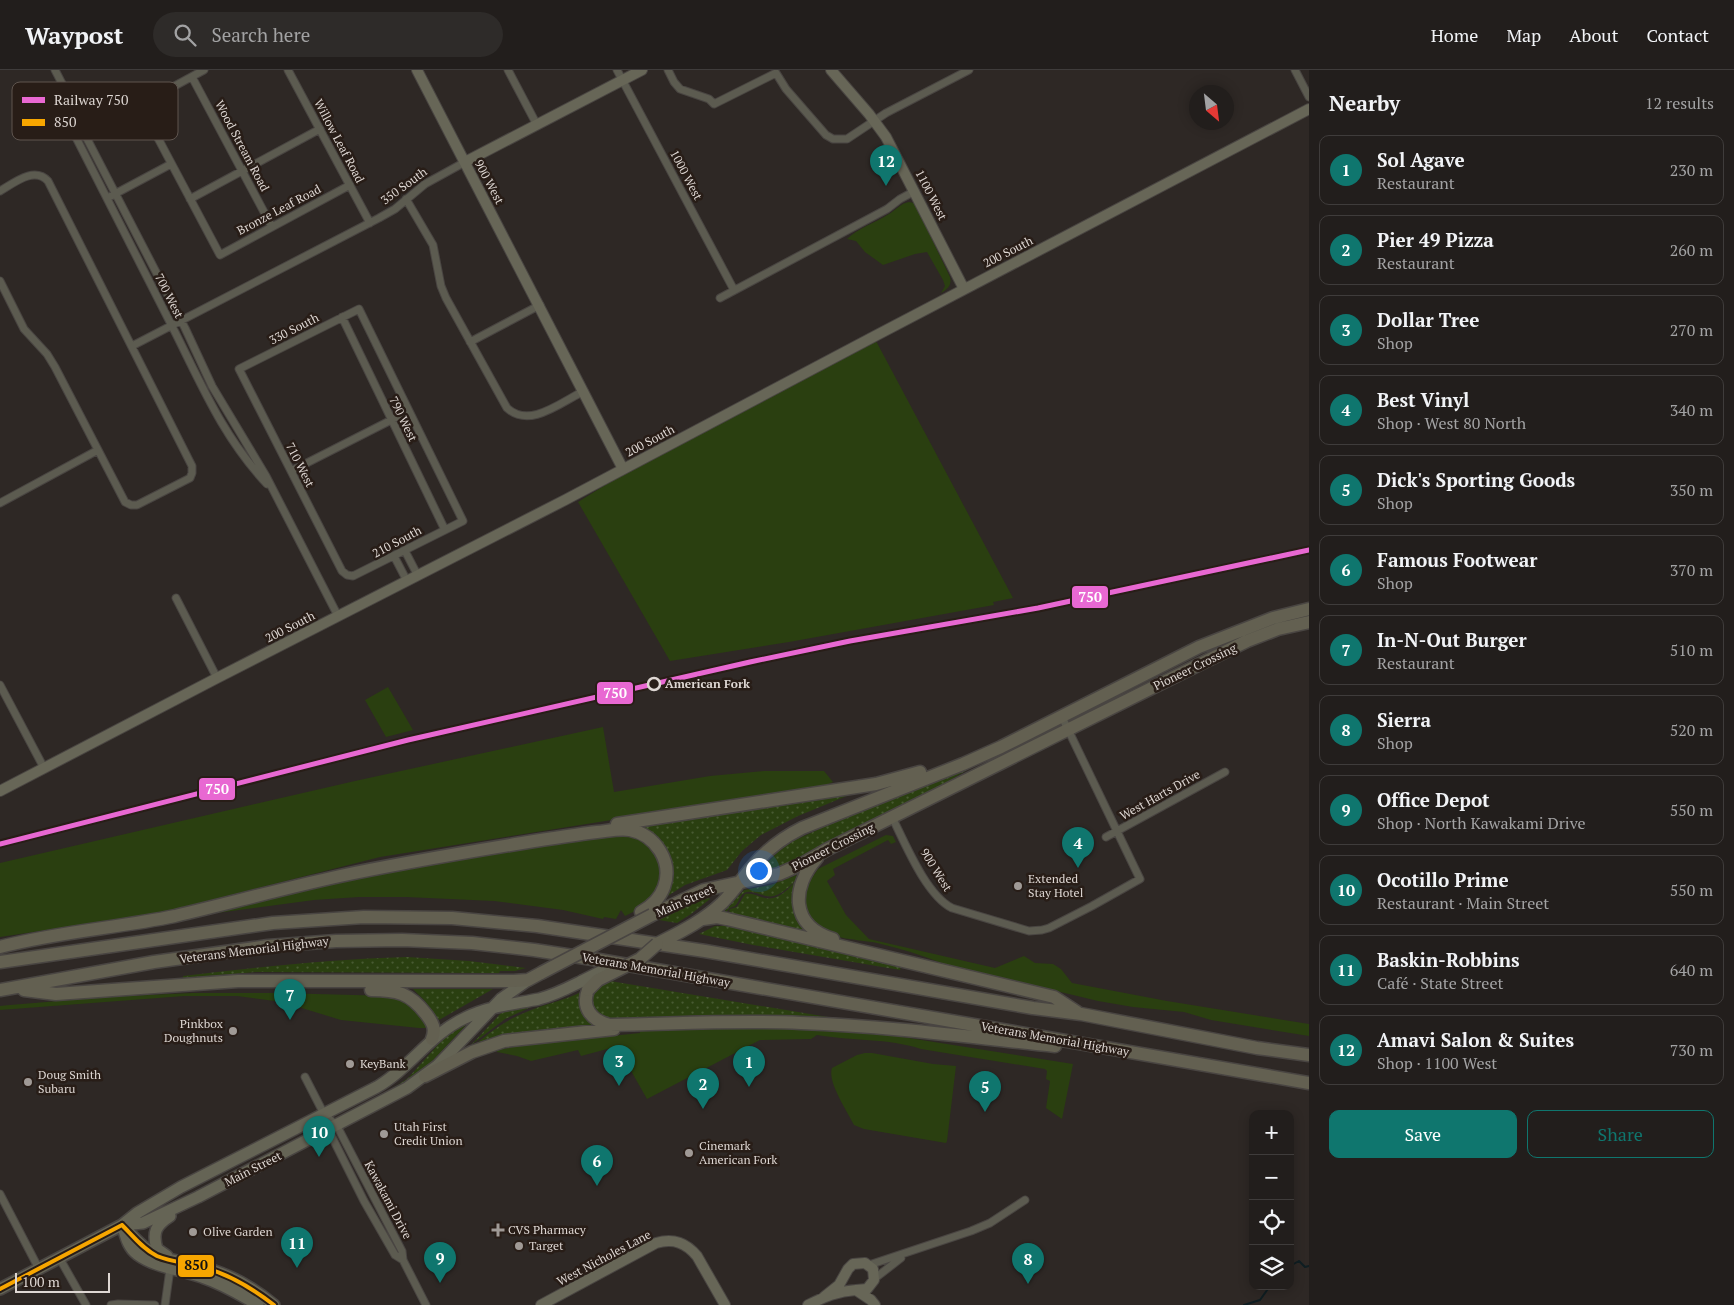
<!DOCTYPE html>
<html lang="en">
<head>
<meta charset="utf-8">
<style>
  :root { --surface:#221e1c; --page:#2e2b29; --text:#f1f3f6; --muted:#a2a2a3; --line:#3f3c3b; --accent:#0f766e }
  body { margin:0; font-family:"PT Serif",serif; background:var(--page); color:var(--text) }
  .controls { position:absolute; right:15px; bottom:15px; display:grid; overflow:hidden; border-radius:10px; box-shadow:0 2px 12px #0003 }
  .controls button { width:45px; height:45px; display:grid; place-items:center; padding:0; border:0; border-bottom:1px solid var(--line); background:var(--surface); color:var(--text); font:25px sans-serif }
  .compass { position:absolute; left:1189px; top:15px; width:45px; height:45px; border-radius:50%; background:var(--surface); box-shadow:0 2px 12px #0003; rotate:152deg }
  .scale { position:absolute; left:15px; bottom:12px; width:95px; box-sizing:border-box; padding-left:5px; border:2px solid #ded7d3; border-top:0; font-size:14px; line-height:18px; white-space:nowrap; color:#ded7d3; -webkit-text-stroke:4px #281d17; paint-order:stroke }
  .you { position:absolute; left:758px; top:800px; width:18px; height:18px; margin:-12px; border:4px solid #fff; border-radius:50%; background:#1a73e8; box-shadow:0 0 0 8px #1a73e833 }
  .badge { display:grid; place-items:center; width:32px; height:32px; border-radius:50%; background:var(--accent); color:#fff; font-size:16px; font-weight:700 }
  .pin { position:absolute; translate:-50% -41px; filter:drop-shadow(0 1px 2px #0008) }
  .pin::after { content:''; position:absolute; top:26px; width:18px; height:15px; background:inherit; clip-path:polygon(0 0,100% 0,50% 100%) }
  .list { margin:0; padding:0; list-style:none }
  h2 { display:flex; justify-content:space-between; align-items:center; height:65px; margin:0; padding:0 20px; font-size:21px }
  h2 small { font-size:16px; font-weight:400; color:var(--muted) }
  .list li { display:grid; grid-template-columns:32px 1fr auto; gap:15px; align-items:center; box-sizing:border-box; height:70px; margin:0 10px 10px; padding:0 10px; border:1px solid var(--line); border-radius:10px }
  .list b { display:block; font-size:19px; white-space:nowrap }
  .list p { margin:0; font-size:16px; white-space:nowrap; color:var(--muted) }
  .list em { font-size:16px; font-style:normal; color:var(--muted) }
  .actions { display:flex; gap:10px; padding:15px 20px }
  .actions a { flex:1; padding:11px 0; border:1px solid var(--accent); border-radius:10px; text-align:center; font-size:18px; color:var(--accent) }
  .actions .main { background:var(--accent); color:#fff }
  .icon { flex:none; width:28px; height:28px; fill:none; stroke:currentColor; stroke-width:2; stroke-linecap:round; stroke-linejoin:round }
  .map { position:relative; flex:none; width:1309px; height:1235px; overflow:hidden }
  header { display:flex; align-items:center; gap:30px; box-sizing:border-box; height:70px; padding:0 25px; background:var(--surface); border-bottom:1px solid var(--line) }
  header strong { font-size:24px }
  nav { display:flex; gap:28px; margin-inline-start:auto; font-size:18px }
  .search { width:350px; height:45px; background:var(--page); display:flex; align-items:center; gap:12px; box-sizing:border-box; padding:0 18px; border-radius:28px; color:var(--muted); font-size:19px }
  main { display:flex }
  aside { flex:1; background:var(--surface) }
  .map>svg:first-child { display:block }
  .grass { fill:#2a3f10 }
  .garden { fill:url(#garden-dots) }
  .lines { fill:none; stroke-linecap:round; stroke-linejoin:round }
  .stream { stroke:#0f1e22; stroke-width:2 }
  .street-casing { stroke:#494542; stroke-width:9 }
  .secondary-casing { stroke:#494542; stroke-width:12 }
  .primary-casing { stroke:#494542; stroke-width:14 }
  .highway-casing { stroke:#494542; stroke-width:15 }
  .street { stroke:#5c5b50; stroke-width:7 }
  .secondary { stroke:#676657; stroke-width:10 }
  .primary { stroke:#656455; stroke-width:11 }
  .highway { stroke:#636051; stroke-width:12 }
  .primary-bridge-casing { stroke:#494542; stroke-width:14; stroke-linecap:butt }
  .highway-bridge-casing { stroke:#494542; stroke-width:15; stroke-linecap:butt }
  .primary-bridge { stroke:#656455; stroke-width:11 }
  .highway-bridge { stroke:#636051; stroke-width:12 }
  .bus-1-casing { stroke:#281d17; stroke-width:8 }
  .bus-1 { stroke:#f7a600; stroke-width:4 }
  .rail-1-casing { stroke:#281d17; stroke-width:9 }
  .rail-1 { stroke:#e868d2; stroke-width:5 }
  .stop-dot { fill:#281d17; stroke:#ded7d3; stroke-width:2.5 }
  .poi-dot { fill:#a09a96; stroke:#281d17; stroke-width:2 }
  .labels { text-anchor:middle; stroke-width:5; stroke-linejoin:round; paint-order:stroke }
  .street-label { font-size:12px; fill:#ded7d3; stroke:#281d17 }
  .stop-label { font-size:12px; font-weight:bold; fill:#ded7d3; stroke:#281d17; text-anchor:start }
  .poi-label { font-size:12px; fill:#ded7d3; stroke:#281d17; text-anchor:start }
  .key { fill:#281d17; stroke:#5f554f; stroke-width:1 }
  .key-label { font-size:14px; fill:#ded7d3 }
  .line-badge { stroke:#281d17; stroke-width:2 }
  .badge-label { font-size:14px; text-anchor:middle; font-weight:bold; fill:#fff }
  .pale-badge-label { font-size:14px; text-anchor:middle; font-weight:bold; fill:#111 }
</style>
</head>
<body>
<header>
<strong>Waypost</strong>
<div class="search"><svg class="icon" aria-label="search" viewBox="0 0 24 24"><circle cx="10" cy="10" r="6"/><path d="M15 15l6 6"/></svg>Search here</div>
<nav><a>Home</a><a>Map</a><a>About</a><a>Contact</a></nav>
</header>
<main>
<div class="map">
<svg width="1309" height="1235" viewBox="0 0 1309 1235">
  <defs>
    <pattern id="garden-dots" width="8" height="8" patternUnits="userSpaceOnUse" patternTransform="scale(1.25)"><rect width="8" height="8" fill="#2a3f10"/><path d="M2 2h.1M6 6h.1" fill="none" stroke="#485a32" stroke-width="1.8" stroke-linecap="round"/></pattern>
  </defs>
  <rect width="100%" height="100%" fill="#2e2825"/>
  <path class="grass" d="M909 132 914 133 917 138 950 207C952 215 948 219 941 223L945 216 943 210 927 182 915 184 883 195 865 182 856 171 847 169C858 158 875 153 889 144 896 140 901 133 909 132Z
    M876 271 1013 528 993 532 994 535 789 572 670 591 578 432 636 396Z
    M388 617 413 660 386 667 365 630Z
    M603 657 614 722 710 706 764 701H824L833 712 826 715 782 723 380 787 160 843 0 867V793L355 711Z
    M626 762 654 774 665 811 643 837 625 846 621 840 616 849 604 847 603 849 563 840 494 831 406 827H359L314 830 209 844 311 818 431 793Z
    M886 765 893 766 896 772 891 774 888 770 833 799 835 805 827 811 846 845 869 869 995 898 1024 886 1035 893 1053 894 1061 899 1072 913 1167 931 1309 954V966L1211 950 1184 942 1133 937 1098 931 944 894C922 885 899 878 877 873 858 869 832 870 817 857 804 845 804 830 805 814H808L818 799Z
    M192 923H278L392 926 411 934 429 958H419L341 950 282 932 237 926H184L0 940V936L10 935 107 927Z
    M749 956 837 961 896 966 1073 994 1062 1049 1046 1038 1050 1011 1046 1009 1047 1001 1045 999 921 979C888 968 851 971 817 965L811 969 760 970 647 1029 618 978 613 980 611 978 581 986 578 980 531 991 517 986 497 982V980L525 975 640 963V961L732 957 747 958Z
    M865 983H872L933 994 956 996 947 1071 946 1073 864 1059 854 1055C848 1042 827 1012 832 998L857 985Z"/>
  <path class="garden" d="M979 693 908 735 783 797 755 805 778 782 793 771 893 726Z
    M854 723 798 746 761 765 742 781 727 800 685 815 666 827C679 795 670 772 640 756Z
    M802 803C795 811 785 823 774 826 763 829 749 815 741 826 739 829 738 833 735 836L730 838 726 842H724L744 820 771 815Z
    M797 810 813 863 729 843 730 839 737 837 745 824C752 823 755 825 761 827 777 833 787 820 797 810Z
    M710 828V829L691 844 677 853 659 850 697 831Z
    M726 854 901 897 900 900 753 875 699 864 715 856H726Z
    M407 887 469 891 526 898 515 901H500L499 903 256 902 183 908V906C258 897 332 889 407 887Z
    M610 911 840 949 697 945 634 950H607L592 940V921L595 923 600 916Z
    M413 919H493L439 950 425 931Z
    M583 921 597 957 472 977C488 964 504 951 524 943 543 934 564 931 583 921Z
    M531 937 505 949 471 975 503 941Z
    M468 953 420 1004 380 1027 408 1008 446 966Z"/>
  <g class="lines">
    <path class="stream" d="M1290 1196 1299 1191 1305 1197 1309 1196
      M1244 1235 1260 1230 1270 1216"/>
    <defs>
      <path id="street" d="M55 0 69 27V34L185 258 212 316 266 406 338 546
        M204 0 147 31 144 35 143 40 220 185 350 115
        M288 0 370 153
        M508 0 537 55
        M617 0 734 220
        M668 0 674 12 680 19 709 29 714 34 776 3 786 19 826 65 833 69H847L886 43 969 0
        M1295 0 1309 27
        M192 7 272 157
        M69 34 64 37 63 42C100 116 138 189 175 262 203 318 224 368 267 414
        M0 121C14 113 34 96 48 111L192 396V403L190 408 137 435H131L125 432 55 297 47 284 24 259 0 211
        M111 126 171 94
        M190 129 320 59
        M406 129 433 175 441 216 446 228 507 338C530 359 561 332 584 321
        M720 228 887 139 900 129 915 121
        M359 239 463 451 353 506 347 505 342 501 239 299Z
        M342 247 445 460
        M470 272 540 235
        M132 276 379 148 395 139 425 114 465 92
        M291 401 409 341
        M0 433 98 380
        M405 481 418 506
        M394 486 407 511
        M176 528 217 608
        M0 615 44 698
        M892 747C905 773 926 825 952 838L1029 861 1042 860 1049 858 1092 836 1140 809 1062 647
        M1106 767 1225 702
        M305 1007 325 1046
        M325 1045 337 1056 402 1181 403 1190 426 1235
        M327 1057 364 1131 395 1185 403 1190
        M0 1124 39 1199
        M60 1189 86 1235
        M869 1195 971 1161 990 1153 1025 1130
        M874 1209 901 1188
        M111 1235 118 1234 155 1235
        M165 1235 170 1199"/>
      <path id="secondary" d="M417 0 623 399
        M831 0 869 44 886 67 964 219
        M465 92 642 0
        M0 721 217 608 565 430 875 266 1309 39
        M856 1220 871 1230 875 1235
        M824 1227 839 1215 848 1199 853 1194 865 1193 873 1199 874 1210 867 1219 856 1220
        M541 1235 656 1173C674 1168 686 1173 697 1186L725 1235
        M808 1235C824 1227 838 1221 856 1220"/>
      <path id="primary" d="M122 1155 143 1153 198 1127 407 1018 437 996 501 929 528 910
        M122 1155C132 1165 141 1177 154 1184 165 1191 179 1190 191 1194 223 1201 249 1214 274 1235
        M123 1157C126 1167 128 1177 137 1184 156 1198 180 1199 202 1207 223 1214 240 1224 258 1235
        M167 1186 157 1179C152 1162 156 1155 170 1146
        M0 1219 122 1155 137 1143 181 1117 377 1017C410 998 430 964 465 948 489 936 514 934 539 929 555 925 568 918 582 911"/>
      <path id="highway" d="M617 754 876 714 920 702
        M817 788C791 817 790 856 833 869
        M652 845 704 820 779 804 802 794 828 779 1206 591 1247 571 1278 559 1309 552
        M703 849 717 847 727 849 1054 927 1077 942
        M657 874C680 862 703 851 722 833 733 822 741 810 751 798 765 781 782 768 802 758L963 694 1001 677 1199 577 1273 548 1309 539
        M0 877C57 862 117 858 175 846 230 833 285 818 340 806 400 793 461 783 522 773 547 769 572 765 597 762 608 761 620 758 630 760 656 765 673 792 664 817 660 828 652 836 641 842
        M0 892 273 853 364 847 452 848 537 856 705 881 1033 938 1081 944 1257 978 1309 985
        M0 920 154 892 268 876 336 871 402 870 472 873 534 880 599 890 1309 1013
        M24 920 56 924 238 911H514L528 910 541 903
        M371 920C397 920 410 923 426 944 433 953 436 959 432 969
        M588 920C581 938 592 951 610 955 674 954 737 950 801 953 886 956 970 967 1055 976
        M425 1006 472 982 504 971 614 959"/>
    </defs>
    <use href="#street" class="street-casing"/>
    <use href="#secondary" class="secondary-casing"/>
    <use href="#primary" class="primary-casing"/>
    <use href="#highway" class="highway-casing"/>
    <use href="#street" class="street"/>
    <use href="#secondary" class="secondary"/>
    <use href="#primary" class="primary"/>
    <use href="#highway" class="highway"/>
    <defs>
      <path id="primary-bridge" d="M582 911 606 899"/>
      <path id="highway-bridge" d="M541 903 652 845
        M588 920 598 910 640 889 657 874"/>
    </defs>
    <use href="#primary-bridge" class="primary-bridge-casing"/>
    <use href="#highway-bridge" class="highway-bridge-casing"/>
    <use href="#primary-bridge" class="primary-bridge"/>
    <use href="#highway-bridge" class="highway-bridge"/>
    <defs>
      <path id="bus-1" d="M122 1155C133 1166 143 1179 157 1186 171 1192 188 1193 202 1197 229 1204 252 1218 274 1235
        M0 1219 122 1155"/>
    </defs>
    <use href="#bus-1" class="bus-1-casing"/>
    <use href="#bus-1" class="bus-1"/>
    <defs>
      <path id="rail-1" d="M0 774 408 670 750 592 850 571 1038 538 1309 480"/>
    </defs>
    <use href="#rail-1" class="rail-1-casing"/>
    <use href="#rail-1" class="rail-1"/>
  </g>
  <circle class="stop-dot" cx="654" cy="614" r="6"/>
  <g class="poi-dot">
    <circle cx="1018" cy="816" r="5"/>
    <circle cx="233" cy="961" r="5"/>
    <circle cx="350" cy="994" r="5"/>
    <circle cx="28" cy="1012" r="5"/>
    <circle cx="384" cy="1064" r="5"/>
    <circle cx="689" cy="1083" r="5"/>
    <path d="M495.5 1152.5h5v5h5v5h-5v5h-5v-5h-5v-5h5z"/>
    <circle cx="193" cy="1162" r="5"/>
    <circle cx="519" cy="1176" r="5"/>
  </g>
  <g class="labels">
    <g class="street-label">
      <text transform="translate(339 71) rotate(62)" y="4">Willow Leaf Road</text>
      <text transform="translate(242 76) rotate(62)" y="4">Wood Stream Road</text>
      <text transform="translate(686 105) rotate(62)" y="4">1000 West</text>
      <text transform="translate(489 112) rotate(62)" y="4">900 West</text>
      <text transform="translate(404 116) rotate(-36)" y="4">350 South</text>
      <text transform="translate(931 125) rotate(63)" y="4">1100 West</text>
      <text transform="translate(279 140) rotate(-28)" y="4">Bronze Leaf Road</text>
      <text transform="translate(1008 182) rotate(-27)" y="4">200 South</text>
      <text transform="translate(169 226) rotate(63)" y="4">700 West</text>
      <text transform="translate(294 259) rotate(-27)" y="4">330 South</text>
      <text transform="translate(403 349) rotate(64)" y="4">790 West</text>
      <text transform="translate(650 371) rotate(-28)" y="4">200 South</text>
      <text transform="translate(300 395) rotate(63)" y="4">710 West</text>
      <text transform="translate(397 472) rotate(-28)" y="4">210 South</text>
      <text transform="translate(290 557) rotate(-27)" y="4">200 South</text>
      <text transform="translate(1195 597) rotate(-26)" y="4">Pioneer Crossing</text>
      <text transform="translate(1160 725) rotate(-29)" y="4">West Harts Drive</text>
      <text transform="translate(833 777) rotate(-27)" y="4">Pioneer Crossing</text>
      <text transform="translate(936 800) rotate(58)" y="4">900 West</text>
      <text transform="translate(685 831) rotate(-24)" y="4">Main Street</text>
      <text transform="translate(254 880) rotate(-7)" y="4">Veterans Memorial Highway</text>
      <text transform="translate(656 900) rotate(10)" y="4">Veterans Memorial Highway</text>
      <text transform="translate(1055 969) rotate(10)" y="4">Veterans Memorial Highway</text>
      <text transform="translate(253 1099) rotate(-27)" y="4">Main Street</text>
      <text transform="translate(388 1130) rotate(62)" y="4">Kawakami Drive</text>
      <text transform="translate(604 1188) rotate(-28)" y="4">West Nicholes Lane</text>
    </g>
    <g class="stop-label">
      <text x="665" y="618">American Fork</text>
    </g>
    <g class="poi-label">
      <text x="1028" y="813">Extended<tspan x="1028" dy="14">Stay Hotel</tspan></text>
      <text x="223" y="958" text-anchor="end">Pinkbox<tspan x="223" dy="14">Doughnuts</tspan></text>
      <text x="360" y="998">KeyBank</text>
      <text x="38" y="1009">Doug Smith<tspan x="38" dy="14">Subaru</tspan></text>
      <text x="394" y="1061">Utah First<tspan x="394" dy="14">Credit Union</tspan></text>
      <text x="699" y="1080">Cinemark<tspan x="699" dy="14">American Fork</tspan></text>
      <text x="508" y="1164">CVS Pharmacy</text>
      <text x="203" y="1166">Olive Garden</text>
      <text x="529" y="1180">Target</text>
    </g>
  </g>
  <rect x="12" y="12" width="166" height="58" rx="8" class="key"/>
  <rect x="22" y="27" width="23" height="6" fill="#e868d2"/>
  <rect x="22" y="49" width="23" height="7" fill="#f7a600"/>
  <g class="key-label">
    <text x="54" y="35">Railway 750</text>
    <text x="54" y="57">850</text>
  </g>
  <g class="line-badge">
    <rect x="1071" y="515" width="38" height="24" rx="5" fill="#e868d2"/>
    <rect x="596" y="611" width="38" height="24" rx="5" fill="#e868d2"/>
    <rect x="198" y="707" width="38" height="24" rx="5" fill="#e868d2"/>
    <rect x="177" y="1184" width="38" height="24" rx="5" fill="#f7a600"/>
  </g>
  <g class="badge-label">
    <text x="1090" y="532">750</text>
    <text x="615" y="628">750</text>
    <text x="217" y="724">750</text>
  </g>
  <g class="pale-badge-label">
    <text x="196" y="1200">850</text>
  </g>
</svg>
<div class="controls">
<button>+</button>
<button>−</button>
<button><svg class="icon" aria-label="locate" viewBox="0 0 24 24"><circle cx="12" cy="12" r="6"/><path d="M12 2v4M12 18v4M2 12h4M18 12h4"/></svg></button>
<button><svg class="icon" aria-label="layers" viewBox="0 0 24 24"><path d="M12 4l9 5-9 5-9-5zM3 14l9 5 9-5"/></svg></button>
</div>
<svg class="compass" viewBox="-18 -18 36 36"><path d="M0-13l5 13h-10z" fill="#e53935"/><path d="M0 13l5-13h-10z" fill="#a2a2a3"/></svg>
<div class="scale">100 m</div>
<div class="you"></div>
<div class="pin badge" style="left:749px;top:1017px">1</div>
<div class="pin badge" style="left:703px;top:1039px">2</div>
<div class="pin badge" style="left:619px;top:1016px">3</div>
<div class="pin badge" style="left:1078px;top:798px">4</div>
<div class="pin badge" style="left:985px;top:1042px">5</div>
<div class="pin badge" style="left:597px;top:1116px">6</div>
<div class="pin badge" style="left:290px;top:950px">7</div>
<div class="pin badge" style="left:1028px;top:1214px">8</div>
<div class="pin badge" style="left:440px;top:1213px">9</div>
<div class="pin badge" style="left:319px;top:1087px">10</div>
<div class="pin badge" style="left:297px;top:1198px">11</div>
<div class="pin badge" style="left:886px;top:116px">12</div>
</div>
<aside>
<h2>Nearby<small>12 results</small></h2>
<ul class="list">
<li><span class="badge">1</span><div><b>Sol Agave</b><p>Restaurant</p></div><em>230 m</em></li>
<li><span class="badge">2</span><div><b>Pier 49 Pizza</b><p>Restaurant</p></div><em>260 m</em></li>
<li><span class="badge">3</span><div><b>Dollar Tree</b><p>Shop</p></div><em>270 m</em></li>
<li><span class="badge">4</span><div><b>Best Vinyl</b><p>Shop · West 80 North</p></div><em>340 m</em></li>
<li><span class="badge">5</span><div><b>Dick's Sporting Goods</b><p>Shop</p></div><em>350 m</em></li>
<li><span class="badge">6</span><div><b>Famous Footwear</b><p>Shop</p></div><em>370 m</em></li>
<li><span class="badge">7</span><div><b>In-N-Out Burger</b><p>Restaurant</p></div><em>510 m</em></li>
<li><span class="badge">8</span><div><b>Sierra</b><p>Shop</p></div><em>520 m</em></li>
<li><span class="badge">9</span><div><b>Office Depot</b><p>Shop · North Kawakami Drive</p></div><em>550 m</em></li>
<li><span class="badge">10</span><div><b>Ocotillo Prime</b><p>Restaurant · Main Street</p></div><em>550 m</em></li>
<li><span class="badge">11</span><div><b>Baskin-Robbins</b><p>Café · State Street</p></div><em>640 m</em></li>
<li><span class="badge">12</span><div><b>Amavi Salon &amp; Suites</b><p>Shop · 1100 West</p></div><em>730 m</em></li>
</ul>
<div class="actions"><a class="main">Save</a><a>Share</a></div>
</aside>
</main>
</body>
</html>
